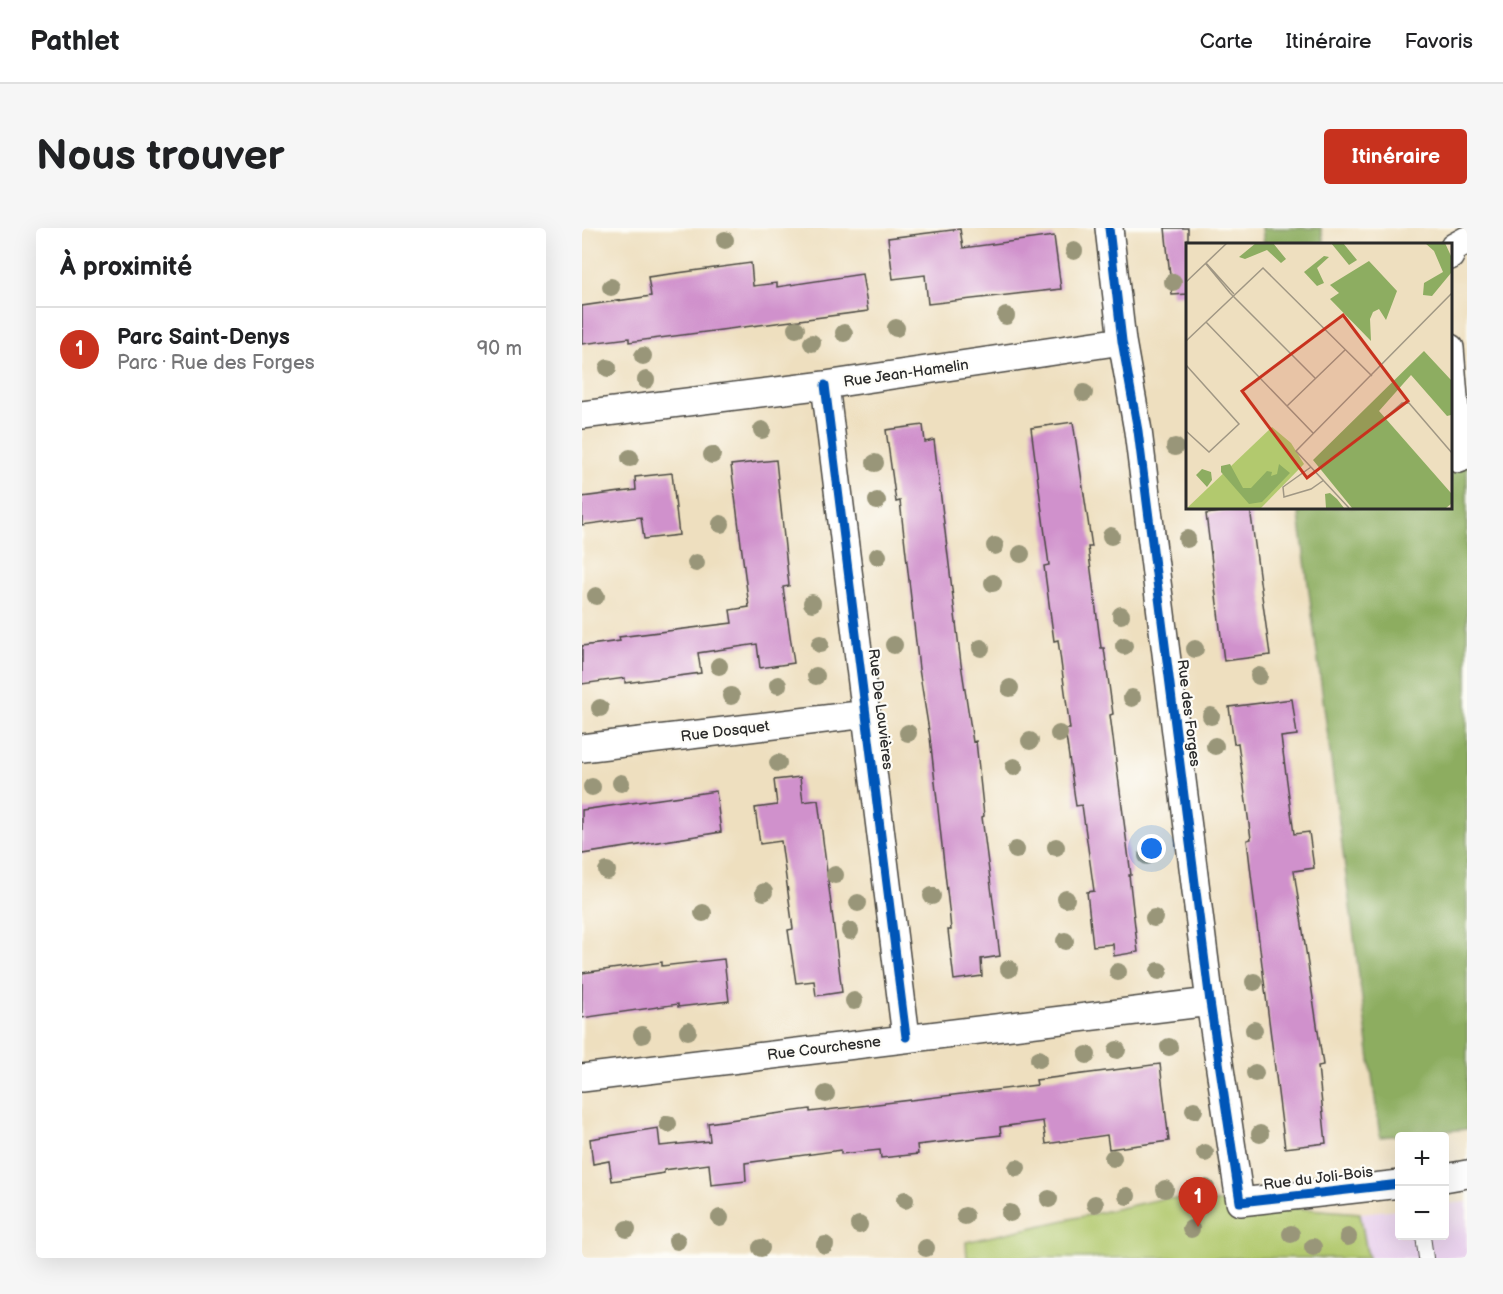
<!DOCTYPE html>
<html lang="fr">
<head>
<meta charset="utf-8">
<style>
  :root { --surface:#fff; --page:#f6f6f6; --text:#202124; --muted:#757577; --line:#e0e0e0; --accent:#c8321e }
  body { margin:0; font-family:"Balsamiq Sans",sans-serif; background:var(--page); color:var(--text) }
  .controls { position:absolute; right:18px; bottom:18px; display:grid; overflow:hidden; border-radius:6px; box-shadow:0 6px 24px #0002 }
  .controls button { width:54px; height:54px; display:grid; place-items:center; padding:0; border:0; border-bottom:2px solid var(--line); background:var(--surface); color:var(--text); font:30px sans-serif }
  .you { position:absolute; left:570px; top:621px; width:21px; height:21px; margin:-15px; border:4px solid #fff; border-radius:50%; background:#1a73e8; box-shadow:0 0 0 9px #1a73e833 }
  .badge { display:grid; place-items:center; width:39px; height:39px; border-radius:50%; background:var(--accent); color:#fff; font-size:20px; font-weight:700 }
  .pin { position:absolute; translate:-50% -50px; filter:drop-shadow(0 2px 3px #0008) }
  .pin::after { content:''; position:absolute; top:32px; width:21px; height:18px; background:inherit; clip-path:polygon(0 0,100% 0,50% 100%) }
  .list { margin:0; padding:0; list-style:none }
  h2 { display:flex; justify-content:space-between; align-items:center; height:78px; margin:0; padding:0 24px; font-size:26px }
  h2 small { font-size:20px; font-weight:400; color:var(--muted) }
  .list li { display:grid; grid-template-columns:39px 1fr auto; gap:18px; align-items:center; box-sizing:border-box; height:84px; padding:0 24px; border-top:2px solid var(--line) }
  .list b { display:block; font-size:22px; white-space:nowrap }
  .list p { margin:0; font-size:20px; white-space:nowrap; color:var(--muted) }
  .list em { font-size:20px; font-style:normal; color:var(--muted) }
  .map { position:relative; flex:none; width:885px; height:1030px; overflow:hidden; border-radius:6px }
  header { display:flex; align-items:center; gap:36px; box-sizing:border-box; height:84px; padding:0 30px; background:var(--surface); border-bottom:2px solid var(--line) }
  header strong { font-size:28px }
  nav { display:flex; gap:33px; margin-inline-start:auto; font-size:21px }
  .intro { display:flex; align-items:center; justify-content:space-between; box-sizing:border-box; height:144px; padding:0 36px }
  h1 { margin:0; font-size:42px }
  .button { padding:15px 27px; border-radius:6px; background:var(--accent); color:#fff; font-size:21px; font-weight:700 }
  main { display:flex; gap:36px; padding:0 36px }
  aside { flex:1; background:var(--surface); border-radius:6px; box-shadow:0 6px 24px #0002 }
  .map>svg:first-child { display:block }
  .built { fill:#e9d2ed }
  .green { fill:#b2c96e; stroke:#6e7a4c; stroke-width:1.5 }
  .forest { fill:#8dad61; stroke:#5c6c46; stroke-width:1.5 }
  .building { fill:#d091cc }
  .lines { fill:none; stroke-linecap:round; stroke-linejoin:round }
  .service-casing { stroke:#484641; stroke-width:16 }
  .minor-casing { stroke:#484641; stroke-width:30 }
  .service { stroke:#fff; stroke-width:14 }
  .minor { stroke:#fff; stroke-width:27 }
  .cycleway-casing { stroke:#fdfcf7; stroke-width:13 }
  .cycleway { stroke:#0057b8; stroke-width:9 }
  .tree { fill:#999679 }
  .labels { text-anchor:middle; stroke-width:4.5; stroke-linejoin:round; paint-order:stroke }
  .street-label { font-size:15px; fill:#2b2b2b; stroke:#fdfcf7 }
  .inset-road { fill:none; stroke:#a09784; stroke-width:1.5 }
  .view { fill:#c8321e; fill-opacity:0.15; stroke:#c8321e; stroke-width:3 }
  .inset-edge { fill:none; stroke:#2b2b2b; stroke-width:3 }
</style>
</head>
<body>
<header>
<strong>Pathlet</strong>
<nav><a>Carte</a><a>Itinéraire</a><a>Favoris</a></nav>
</header>
<div class="intro"><h1>Nous trouver</h1><a class="button">Itinéraire</a></div>
<main>
<aside>
<h2>À proximité<small></small></h2>
<ul class="list">
<li><span class="badge">1</span><div><b>Parc Saint-Denys</b><p>Parc · Rue des Forges</p></div><em>90 m</em></li>
</ul>
</aside>
<div class="map">
<svg width="885" height="1030" viewBox="0 0 885 1030">
  <rect width="100%" height="100%" fill="#fdfcf7"/>
  <filter id="ink" filterUnits="userSpaceOnUse"><feTurbulence type="fractalNoise" baseFrequency=".0167" numOctaves="2"/><feDisplacementMap in="SourceGraphic" scale="12" xChannelSelector="R" yChannelSelector="G"/><feConvolveMatrix kernelMatrix="1 2 1 2 8 2 1 2 1" color-interpolation-filters="sRGB"/></filter>
  <filter id="wash" filterUnits="userSpaceOnUse"><feTurbulence type="fractalNoise" baseFrequency=".008" numOctaves="4" result="noise"/><feDisplacementMap in="SourceGraphic" scale="24" xChannelSelector="R" yChannelSelector="G"/><feGaussianBlur stdDeviation="1.35" result="paint"/><feColorMatrix in="noise" values="0 0 0 0 0 0 0 0 0 0 0 0 0 0 0 0 0 1.4 0 .05"/><feComposite in="paint" operator="in"/></filter>
  <g filter="url(#wash)">
    <rect width="100%" height="100%" fill="#eedfbf"/>
    <path class="built" d="M885 974V1030H786L778 985 817 981 818 1008H862L863 976Z"/>
    <path class="green" d="M583 970 778 985 786 1030H385L384 1014Z"/>
    <path class="forest" d="M680 0H739L742 16H682Z
      M885 234V901L798 909 716 279H868L869 236Z"/>
    <g id="blocks">
      <path class="building" d="M583 0H606V66L590 67Z
        M378 1 381 20 472 8 479 61 346 76 343 47 311 51 306 10Z
        M169 35 171 58 195 55V59L280 46 286 83 47 114V110L0 116V78L69 68 66 49Z
        M491 194 510 319H506L519 420H522L531 486 528 487 549 647H547L556 724 532 728 531 716 511 718 505 664 512 663 500 577 494 578 483 501H488L476 412 472 413 462 338 467 337 449 200Z
        M341 197 343 214 352 212 379 436 391 514 394 513 402 588 400 589 418 728 399 731 400 748 372 752 366 702H369L367 681 348 509 337 441 318 273 314 274 304 202Z
        M194 232 207 358 201 359 212 435 178 440 175 416 116 425 119 445 43 455V450L0 456V418L38 413 37 409 150 395 148 382 167 379 149 237Z
        M90 245 97 307 62 311 59 289 0 297V269L54 262 53 249Z
        M668 280 688 427 642 433 624 286Z
        M710 471 715 507 699 509 712 606 727 604 732 640 712 643 741 837 736 838 744 915 703 920 674 689 665 612 669 611 656 515 652 516 647 479Z
        M218 549 221 574 236 572 260 764 234 768 232 753 214 755 206 702 211 701 199 613 178 616 173 580 195 577 192 552Z
        M134 563 139 604 0 626V582Z
        M142 731 147 773 96 779V776L0 790V745L80 734V738Z
        M578 836 587 913 527 921 525 907 464 916 461 893 418 899 419 907 335 917 336 926 299 930 298 922 259 926V922L163 935 164 953 129 957 127 936 82 942V945L30 953 27 933 11 936 8 911 76 900 78 918 128 913 126 895 228 881V884L455 857 454 852Z"/>
    </g>
  </g>
  <g filter="url(#ink)">
    <use href="#blocks" fill-opacity="0" stroke="#484641" stroke-width="1.5"/>
    <g class="lines">
      <defs>
        <path id="service" d="M841 1008 844 1030"/>
        <path id="minor" d="M527 0 540 113 556 203 628 774 658 974 818 956
          M868 28 872 19 885 12
          M868 120 877 231
          M243 157 324 809
          M0 187 243 157 540 113
          M0 520 285 486
          M0 850 628 774
          M862 950 885 946"/>
      </defs>
      <use href="#service" class="service-casing"/>
      <use href="#minor" class="minor-casing"/>
      <use href="#service" class="service"/>
      <use href="#minor" class="minor"/>
      <defs>
        <path id="cycleway" d="M527 0 540 113 556 203 628 774 658 974 818 956
          M243 157 324 809"/>
      </defs>
      <use href="#cycleway" class="cycleway-casing"/>
      <use href="#cycleway" class="cycleway"/>
    </g>
    <g class="tree">
      <circle cx="143" cy="12" r="9"/>
      <circle cx="492" cy="23" r="9"/>
      <circle cx="591" cy="54" r="9"/>
      <circle cx="29" cy="59" r="9"/>
      <circle cx="424" cy="88" r="9"/>
      <circle cx="314" cy="100" r="9"/>
      <circle cx="214" cy="101" r="9"/>
      <circle cx="262" cy="105" r="9"/>
      <circle cx="230" cy="115" r="9"/>
      <circle cx="61" cy="128" r="9"/>
      <circle cx="26" cy="140" r="9"/>
      <circle cx="64" cy="152" r="9"/>
      <circle cx="502" cy="165" r="9"/>
      <circle cx="180" cy="202" r="9"/>
      <circle cx="593" cy="219" r="9"/>
      <circle cx="130" cy="227" r="9"/>
      <circle cx="48" cy="230" r="9"/>
      <circle cx="293" cy="235" r="9"/>
      <circle cx="295" cy="273" r="9"/>
      <circle cx="139" cy="296" r="9"/>
      <circle cx="529" cy="308" r="9"/>
      <circle cx="605" cy="311" r="9"/>
      <circle cx="413" cy="318" r="9"/>
      <circle cx="439" cy="326" r="9"/>
      <circle cx="296" cy="328" r="9"/>
      <circle cx="114" cy="335" r="9"/>
      <circle cx="411" cy="355" r="9"/>
      <circle cx="14" cy="368" r="9"/>
      <circle cx="230" cy="375" r="9"/>
      <circle cx="539" cy="387" r="9"/>
      <circle cx="238" cy="416" r="9"/>
      <circle cx="312" cy="417" r="9"/>
      <circle cx="542" cy="418" r="9"/>
      <circle cx="399" cy="420" r="9"/>
      <circle cx="613" cy="421" r="9"/>
      <circle cx="137" cy="438" r="9"/>
      <circle cx="234" cy="448" r="9"/>
      <circle cx="677" cy="448" r="9"/>
      <circle cx="196" cy="457" r="9"/>
      <circle cx="428" cy="460" r="9"/>
      <circle cx="149" cy="468" r="9"/>
      <circle cx="550" cy="470" r="9"/>
      <circle cx="18" cy="480" r="9"/>
      <circle cx="629" cy="488" r="9"/>
      <circle cx="326" cy="505" r="9"/>
      <circle cx="477" cy="506" r="9"/>
      <circle cx="448" cy="513" r="9"/>
      <circle cx="633" cy="518" r="9"/>
      <circle cx="196" cy="535" r="9"/>
      <circle cx="432" cy="539" r="9"/>
      <circle cx="39" cy="555" r="9"/>
      <circle cx="10" cy="559" r="9"/>
      <circle cx="474" cy="619" r="9"/>
      <circle cx="434" cy="622" r="9"/>
      <circle cx="565" cy="628" r="9"/>
      <circle cx="25" cy="643" r="9"/>
      <circle cx="253" cy="647" r="9"/>
      <circle cx="182" cy="664" r="9"/>
      <circle cx="350" cy="668" r="9"/>
      <circle cx="484" cy="671" r="9"/>
      <circle cx="276" cy="675" r="9"/>
      <circle cx="121" cy="685" r="9"/>
      <circle cx="572" cy="690" r="9"/>
      <circle cx="268" cy="703" r="9"/>
      <circle cx="483" cy="713" r="9"/>
      <circle cx="427" cy="741" r="9"/>
      <circle cx="577" cy="743" r="9"/>
      <circle cx="536" cy="744" r="9"/>
      <circle cx="672" cy="754" r="9"/>
      <circle cx="272" cy="773" r="9"/>
      <circle cx="672" cy="802" r="9"/>
      <circle cx="106" cy="803" r="9"/>
      <circle cx="60" cy="807" r="9"/>
      <circle cx="587" cy="819" r="9"/>
      <circle cx="535" cy="822" r="9"/>
      <circle cx="505" cy="827" r="9"/>
      <circle cx="457" cy="831" r="9"/>
      <circle cx="673" cy="845" r="9"/>
      <circle cx="244" cy="866" r="9"/>
      <circle cx="612" cy="882" r="9"/>
      <circle cx="86" cy="896" r="9"/>
      <circle cx="678" cy="906" r="9"/>
      <circle cx="623" cy="925" r="9"/>
      <circle cx="531" cy="930" r="9"/>
      <circle cx="435" cy="940" r="9"/>
      <circle cx="624" cy="960" r="9"/>
      <circle cx="583" cy="961" r="9"/>
      <circle cx="545" cy="968" r="9"/>
      <circle cx="467" cy="971" r="9"/>
      <circle cx="323" cy="972" r="9"/>
      <circle cx="513" cy="976" r="9"/>
      <circle cx="428" cy="985" r="9"/>
      <circle cx="383" cy="988" r="9"/>
      <circle cx="138" cy="990" r="9"/>
      <circle cx="277" cy="997" r="9"/>
      <circle cx="45" cy="1001" r="9"/>
      <circle cx="609" cy="1001" r="9"/>
      <circle cx="709" cy="1006" r="9"/>
      <circle cx="766" cy="1009" r="9"/>
      <circle cx="95" cy="1013" r="9"/>
      <circle cx="243" cy="1017" r="9"/>
      <circle cx="731" cy="1019" r="9"/>
      <circle cx="179" cy="1020" r="9"/>
      <circle cx="344" cy="1020" r="9"/>
    </g>
  </g>
  <g class="labels">
    <g class="street-label">
      <text transform="translate(324 145) rotate(-8)" y="5">Rue Jean-Hamelin</text>
      <text transform="translate(299 481) rotate(83)" y="5">Rue De Louvières</text>
      <text transform="translate(607 485) rotate(83)" y="5">Rue des Forges</text>
      <text transform="translate(143 503) rotate(-7)" y="5">Rue Dosquet</text>
      <text transform="translate(242 820) rotate(-7)" y="5">Rue Courchesne</text>
      <text transform="translate(736 950) rotate(-7)" y="5">Rue du Joli-Bois</text>
    </g>
  </g>
  <g transform="translate(604 15)">
    <rect width="266" height="266" fill="#eedfbf"/>
    <path d="M86 184 105 200 118 221 75 265H1Z" fill="#b2c96e"/>
    <path d="M70 0H87L100 16 95 20 81 7 59 16 53 14ZM145 0H157L171 17 163 22ZM239 0H259L265 13V30L246 53 237 52 238 40 257 29 248 8ZM138 13 143 14 131 25 138 40 131 43 118 29ZM183 18 211 48 200 77 193 66 187 69 184 76 185 98 144 56 153 50 144 42ZM238 108 265 137V172L261 173 225 132 193 168 265 250V261L260 265H166L127 217ZM44 221 57 245H65L81 228 86 229 85 233 91 231 93 221 104 230 76 259 63 261 35 229V223ZM16 226 25 229 26 237 21 244 10 232ZM144 250 151 256 158 265H140L139 251Z" fill="#8dad61"/>
    <path class="inset-road" d="M20 20 48 51M20 21 44 50 130 136M0 39 41 0M20 79 127 190M0 98 77 25 186 133M0 122 53 181 23 209 0 188M101 163 159 107M199 175 216 160H223L266 210M125 224 97 244 98 254 125 246 138 237M163 265 110 208 266 50"/>
    <path class="view" d="M157 72 222 158 121 235 56 148Z"/>
    <rect width="266" height="266" class="inset-edge"/>
  </g>
</svg>
<div class="controls">
<button>+</button>
<button>−</button>
</div>
<div class="you"></div>
<div class="pin badge" style="left:616px;top:999px">1</div>
</div>
</main>
</body>
</html>
